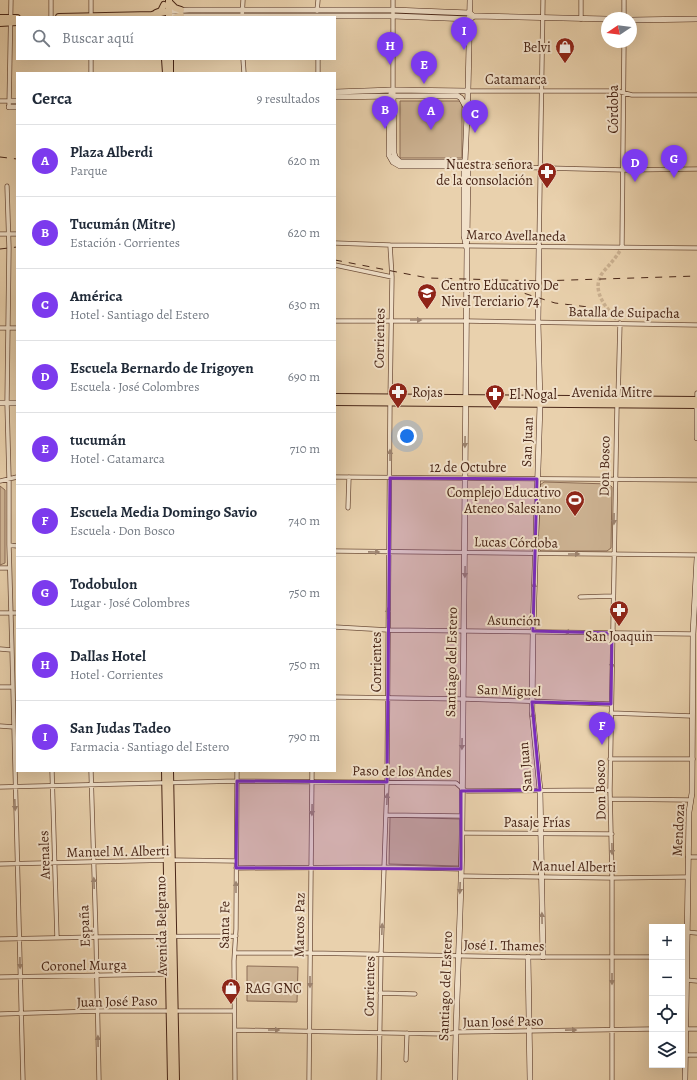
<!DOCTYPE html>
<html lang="es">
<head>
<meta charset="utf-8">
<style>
  :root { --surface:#fff; --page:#f6f6f7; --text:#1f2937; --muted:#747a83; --line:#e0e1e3; --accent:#7c3aed }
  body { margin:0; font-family:Alegreya,serif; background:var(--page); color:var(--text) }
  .controls { position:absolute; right:12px; bottom:12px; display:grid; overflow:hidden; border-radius:0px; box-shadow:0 4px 16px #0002 }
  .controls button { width:36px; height:36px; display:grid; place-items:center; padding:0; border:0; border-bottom:1px solid var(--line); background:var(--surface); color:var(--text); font:20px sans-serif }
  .compass { position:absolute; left:601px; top:12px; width:36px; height:36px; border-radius:50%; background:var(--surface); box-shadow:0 4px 16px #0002; rotate:257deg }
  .you { position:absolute; left:407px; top:436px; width:14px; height:14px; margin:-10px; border:3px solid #fff; border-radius:50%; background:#1a73e8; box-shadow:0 0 0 6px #1a73e833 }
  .badge { display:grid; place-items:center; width:26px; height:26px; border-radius:50%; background:var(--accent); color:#fff; font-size:13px; font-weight:700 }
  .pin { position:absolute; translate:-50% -33px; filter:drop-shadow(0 1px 2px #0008) }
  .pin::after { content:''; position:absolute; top:21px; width:14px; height:12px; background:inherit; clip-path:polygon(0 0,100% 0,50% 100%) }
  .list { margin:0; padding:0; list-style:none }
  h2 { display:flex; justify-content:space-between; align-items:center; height:52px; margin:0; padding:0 16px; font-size:17px }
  h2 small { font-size:13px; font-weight:400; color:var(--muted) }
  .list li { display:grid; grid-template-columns:26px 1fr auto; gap:12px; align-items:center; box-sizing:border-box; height:72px; padding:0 16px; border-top:1px solid var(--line) }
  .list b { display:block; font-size:15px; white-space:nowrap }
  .list p { margin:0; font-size:13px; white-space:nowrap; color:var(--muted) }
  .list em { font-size:13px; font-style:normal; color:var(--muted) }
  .icon { flex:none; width:22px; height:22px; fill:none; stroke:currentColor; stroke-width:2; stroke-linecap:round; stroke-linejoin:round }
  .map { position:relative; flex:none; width:697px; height:1080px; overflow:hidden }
  .search { position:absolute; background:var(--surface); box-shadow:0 4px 16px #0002; left:16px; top:16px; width:320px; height:44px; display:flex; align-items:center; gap:10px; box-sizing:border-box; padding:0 14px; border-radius:0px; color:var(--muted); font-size:15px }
  .panel { position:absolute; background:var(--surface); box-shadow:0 4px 16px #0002; left:16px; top:72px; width:320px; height:700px; border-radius:0px }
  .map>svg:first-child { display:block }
  .green { fill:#ceb494; stroke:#8c6d56 }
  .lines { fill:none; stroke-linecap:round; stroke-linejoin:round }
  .street-tunnel { stroke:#c9af8f; stroke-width:3.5; stroke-dasharray:3.5 2; stroke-linecap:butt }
  .street-casing { stroke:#71513c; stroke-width:5 }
  .secondary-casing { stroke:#492617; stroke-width:6 }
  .primary-casing { stroke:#492617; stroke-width:8 }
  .street { stroke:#f1e1ca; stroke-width:3.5 }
  .secondary { stroke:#f1e1ca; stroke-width:5 }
  .primary { stroke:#e9d1ad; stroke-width:6 }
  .rail { stroke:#492617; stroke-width:1; stroke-dasharray:7 7; stroke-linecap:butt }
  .oneway { fill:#9d8470 }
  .marked { fill:#7b2cbf; fill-opacity:0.2; stroke:#7b2cbf; stroke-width:3; stroke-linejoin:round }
  .labels { text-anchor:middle; stroke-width:4; stroke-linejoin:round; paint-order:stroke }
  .poi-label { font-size:14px; fill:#492617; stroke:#f1e1ca; text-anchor:start }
  .street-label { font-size:14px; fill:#492617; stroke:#f1e1ca }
</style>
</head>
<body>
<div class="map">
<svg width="697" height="1080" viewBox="0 0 697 1080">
  <rect width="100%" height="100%" fill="#e9d1ad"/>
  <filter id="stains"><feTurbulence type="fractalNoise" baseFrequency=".005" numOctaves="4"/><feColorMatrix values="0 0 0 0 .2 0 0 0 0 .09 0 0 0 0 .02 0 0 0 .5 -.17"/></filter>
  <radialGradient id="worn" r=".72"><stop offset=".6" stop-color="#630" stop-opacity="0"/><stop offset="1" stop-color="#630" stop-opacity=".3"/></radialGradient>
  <path class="green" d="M400 101H462V158H400Z
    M544 482 609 484 612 487 611 548 607 551H541L538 548 540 485Z
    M0 486 5 490V563L0 565Z
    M390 817 460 819 459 866 389 864Z
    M247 966 298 967 297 1002 247 1001Z"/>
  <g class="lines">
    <path class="street-tunnel" d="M620 323C608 310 589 291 603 272 610 264 617 257 622 247"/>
    <defs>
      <path id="street" d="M51 0V17
        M393 0V90
        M317 11 318 0
        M91 17V0
        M242 17 243 0
        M624 18V0
        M581 19V0
        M243 59 244 73
        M318 59V73
        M91 73V59
        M468 91H617L632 95H697
        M0 101H10
        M9 107 11 0
        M468 166 624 170 697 169
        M7 186 9 248 7 403 9 478V545L12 650 23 1080
        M0 234H17
        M335 243 390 245 697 248
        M539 246 543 0
        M622 247 624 42
        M335 265 392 277
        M335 321H467L697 325
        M0 328H17
        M697 400V393
        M335 477 697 480
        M0 481 17 477
        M348 508 349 477
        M9 545 17 546
        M335 551 697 555
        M0 568H9
        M580 597 613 596
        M0 613H17
        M335 627 388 630 693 634
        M0 649 12 650
        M0 687H13
        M335 697 463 699 611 704
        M611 713 692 716
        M0 726 14 727
        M610 759H693
        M52 771 57 938
        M91 771 96 937 99 1080
        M0 787 237 781 456 783 464 790 467 791 610 790
        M610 799 691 800
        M386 815 461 816
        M462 833 612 834
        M688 857H697
        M0 864 172 860 236 861
        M236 868 385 867 461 869
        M461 876 612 878 688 877
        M686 932 697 933
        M0 939 96 937 236 936
        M235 953H310L528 957H652
        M0 977 168 974
        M686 980 697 981
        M380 993 415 994
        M0 1014 97 1011H234
        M682 1029H697
        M235 1030 445 1034 459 1032 652 1029
        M685 1055H697
        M406 1060 407 1033
        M235 1080 234 961 236 929 237 771
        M309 1080 312 771
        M379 1080 381 954 387 782 390 402 392 277 390 245
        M612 1080V878L610 790 617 405 618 399 620 323"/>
      <path id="secondary" d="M169 11 189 10H393L470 13 472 15
        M169 16H393L470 19 474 16 607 19
        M631 20 697 19
        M393 90 390 96 389 155 393 162 400 166H468
        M335 92 393 90 468 91
        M393 92 394 153 395 157 400 162H465
        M335 97 393 96H458L461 98 467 109
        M10 101H17
        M9 107H17
        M467 242 468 166 467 164
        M539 246 538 322 540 404 533 631 532 711 540 790 543 957
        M697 401V438
        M0 403H17
        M528 957 530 1080
        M455 1080C456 998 461 916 462 834 463 639 465 444 467 249L464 236V166L465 162 468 91 470 0
        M685 1080 689 812 692 793 693 634 697 558"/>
      <path id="primary" d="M169 0V17
        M169 2 175 8 181 10
        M156 13 161 11 164 5
        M59 17 152 15 169 11
        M176 17 181 15
        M0 18H17
        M0 23 17 22
        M165 59 166 73
        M170 59V73
        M335 397 697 400
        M335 402 697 405
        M165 771 171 1080
        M170 771 176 1080"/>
    </defs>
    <use href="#street" class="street-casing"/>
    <use href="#secondary" class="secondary-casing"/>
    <use href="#primary" class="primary-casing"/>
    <use href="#street" class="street"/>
    <use href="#secondary" class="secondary"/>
    <use href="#primary" class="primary"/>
    <path class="rail" d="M0 157 17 159
      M0 249 17 247
      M335 260 428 278 539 281 697 276
      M498 285 555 303 597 308"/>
  </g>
  <defs><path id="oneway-solid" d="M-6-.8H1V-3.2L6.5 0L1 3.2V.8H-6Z"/></defs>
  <g class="oneway">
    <use href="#oneway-solid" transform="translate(416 320)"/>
    <use href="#oneway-solid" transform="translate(465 442) rotate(91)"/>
    <use href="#oneway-solid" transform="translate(390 455) rotate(-90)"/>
    <use href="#oneway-solid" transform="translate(614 519) rotate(91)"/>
    <use href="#oneway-solid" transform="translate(374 552) rotate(1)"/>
    <use href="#oneway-solid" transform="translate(574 554)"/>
    <use href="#oneway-solid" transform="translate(465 572) rotate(91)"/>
    <use href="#oneway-solid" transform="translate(534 588) rotate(-88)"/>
    <use href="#oneway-solid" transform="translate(388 613) rotate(-89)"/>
    <use href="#oneway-solid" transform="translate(570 632) rotate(-179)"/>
    <use href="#oneway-solid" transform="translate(612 663) rotate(91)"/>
    <use href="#oneway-solid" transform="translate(533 718) rotate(-95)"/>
    <use href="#oneway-solid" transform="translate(462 744) rotate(91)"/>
    <use href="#oneway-solid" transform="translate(387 799) rotate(-88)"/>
    <use href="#oneway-solid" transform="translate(15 805) rotate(88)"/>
    <use href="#oneway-solid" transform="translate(312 810) rotate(91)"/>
    <use href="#oneway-solid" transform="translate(612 849) rotate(89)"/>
    <use href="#oneway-solid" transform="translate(94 883) rotate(-92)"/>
    <use href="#oneway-solid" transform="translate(236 887) rotate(-90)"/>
    <use href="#oneway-solid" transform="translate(460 888) rotate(92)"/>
    <use href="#oneway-solid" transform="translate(542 918) rotate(-91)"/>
    <use href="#oneway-solid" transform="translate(382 929) rotate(-88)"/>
    <use href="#oneway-solid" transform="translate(20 963) rotate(89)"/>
    <use href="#oneway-solid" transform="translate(612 979) rotate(90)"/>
    <use href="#oneway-solid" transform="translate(310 982) rotate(90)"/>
    <use href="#oneway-solid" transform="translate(274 1030)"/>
    <use href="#oneway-solid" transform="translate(571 1030) rotate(-1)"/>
    <use href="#oneway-solid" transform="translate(98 1041) rotate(-91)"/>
  </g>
  <path class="marked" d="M390 478 537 479 533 631 612 633 611 704 532 702 540 790 461 791V869L236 868 237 781 387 782Z"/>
  <defs>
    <symbol id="shop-pin" viewBox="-11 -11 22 30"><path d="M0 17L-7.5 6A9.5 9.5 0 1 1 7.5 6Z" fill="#8f2418" stroke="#f1e1ca"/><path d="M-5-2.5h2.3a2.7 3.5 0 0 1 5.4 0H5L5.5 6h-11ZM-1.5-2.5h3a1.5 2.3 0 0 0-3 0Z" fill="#fff"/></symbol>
    <symbol id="pharmacy-pin" viewBox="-11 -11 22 30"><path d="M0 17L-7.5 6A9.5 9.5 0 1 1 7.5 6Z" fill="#8f2418" stroke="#f1e1ca"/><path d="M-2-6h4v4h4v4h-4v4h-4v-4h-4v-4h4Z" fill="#fff"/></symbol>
    <symbol id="university-pin" viewBox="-11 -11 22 30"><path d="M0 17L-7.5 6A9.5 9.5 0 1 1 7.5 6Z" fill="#8f2418" stroke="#f1e1ca"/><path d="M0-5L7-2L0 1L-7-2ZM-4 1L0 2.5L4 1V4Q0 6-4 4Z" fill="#fff"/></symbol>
    <symbol id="stadium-pin" viewBox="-11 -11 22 30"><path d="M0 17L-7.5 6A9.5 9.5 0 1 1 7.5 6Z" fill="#8f2418" stroke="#f1e1ca"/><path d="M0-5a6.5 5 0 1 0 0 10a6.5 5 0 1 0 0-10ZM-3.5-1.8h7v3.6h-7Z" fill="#fff"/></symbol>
  </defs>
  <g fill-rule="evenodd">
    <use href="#shop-pin" x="554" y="36" width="22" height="30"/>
    <use href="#pharmacy-pin" x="536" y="161" width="22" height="30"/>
    <use href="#university-pin" x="416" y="282" width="22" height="30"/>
    <use href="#pharmacy-pin" x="387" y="381" width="22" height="30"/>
    <use href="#pharmacy-pin" x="484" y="383" width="22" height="30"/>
    <use href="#stadium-pin" x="564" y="489" width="22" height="30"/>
    <use href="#pharmacy-pin" x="608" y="599" width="22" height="30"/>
    <use href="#shop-pin" x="220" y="977" width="22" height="30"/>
  </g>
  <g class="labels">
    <g class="poi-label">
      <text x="551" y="52" text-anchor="end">Belvi</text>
      <text x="533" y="169" text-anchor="end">Nuestra señora<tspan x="533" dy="16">de la consolación</tspan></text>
      <text x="441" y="290">Centro Educativo De<tspan x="441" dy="16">Nivel Terciario 74</tspan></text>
      <text x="412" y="397">Rojas</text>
      <text x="509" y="399">El Nogal</text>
      <text x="561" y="497" text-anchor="end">Complejo Educativo<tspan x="561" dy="16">Ateneo Salesiano</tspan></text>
      <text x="619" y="641" text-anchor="middle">San Joaquin</text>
      <text x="245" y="993">RAG GNC</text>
    </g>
    <g class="street-label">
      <text x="516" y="84">Catamarca</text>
      <text transform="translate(613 109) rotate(-90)" y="5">Córdoba</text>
      <text transform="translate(516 235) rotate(1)" y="5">Marco Avellaneda</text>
      <text transform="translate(624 312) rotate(1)" y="5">Batalla de Suipacha</text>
      <text transform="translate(379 338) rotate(-89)" y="5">Corrientes</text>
      <text x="612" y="397">Avenida Mitre</text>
      <text transform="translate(527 442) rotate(-88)" y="5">San Juan</text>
      <text transform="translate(604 466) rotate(-89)" y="5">Don Bosco</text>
      <text x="468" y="472">12 de Octubre</text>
      <text transform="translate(516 542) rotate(1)" y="5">Lucas Córdoba</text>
      <text transform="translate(514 620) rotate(1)" y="5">Asunción</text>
      <text transform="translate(376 662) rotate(-90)" y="5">Corrientes</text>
      <text transform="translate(451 662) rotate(-89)" y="5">Santiago del Estero</text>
      <text transform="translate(509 690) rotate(2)" y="5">San Miguel</text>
      <text transform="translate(525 767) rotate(-95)" y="5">San Juan</text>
      <text transform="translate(402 771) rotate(1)" y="5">Paso de los Andes</text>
      <text transform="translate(600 790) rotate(-91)" y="5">Don Bosco</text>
      <text x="537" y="827">Pasaje Frías</text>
      <text transform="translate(678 830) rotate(-87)" y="5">Mendoza</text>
      <text transform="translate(118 851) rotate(-1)" y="5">Manuel M. Alberti</text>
      <text transform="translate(44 855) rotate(-92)" y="5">Arenales</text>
      <text transform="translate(574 866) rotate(1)" y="5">Manuel Alberti</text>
      <text transform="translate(224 925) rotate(-89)" y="5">Santa Fe</text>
      <text transform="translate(299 925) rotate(-89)" y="5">Marcos Paz</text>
      <text transform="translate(84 926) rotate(-92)" y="5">España</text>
      <text transform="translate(161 926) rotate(-91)" y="5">Avenida Belgrano</text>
      <text transform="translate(504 945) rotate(1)" y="5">José I. Thames</text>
      <text transform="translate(84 965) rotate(-1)" y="5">Coronel Murga</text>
      <text transform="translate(369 986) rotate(-89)" y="5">Corrientes</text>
      <text transform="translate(445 986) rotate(-88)" y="5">Santiago del Estero</text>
      <text transform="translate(117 1001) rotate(-1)" y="5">Juan José Paso</text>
      <text transform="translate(503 1021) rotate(-1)" y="5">Juan José Paso</text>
    </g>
  </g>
  <rect width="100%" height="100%" filter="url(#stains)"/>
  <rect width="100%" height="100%" fill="url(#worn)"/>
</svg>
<div class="controls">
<button>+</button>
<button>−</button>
<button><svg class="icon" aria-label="locate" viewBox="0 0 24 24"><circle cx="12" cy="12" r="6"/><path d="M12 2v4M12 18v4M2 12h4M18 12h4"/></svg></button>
<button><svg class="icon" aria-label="layers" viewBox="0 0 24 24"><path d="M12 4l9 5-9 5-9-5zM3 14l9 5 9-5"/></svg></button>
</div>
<svg class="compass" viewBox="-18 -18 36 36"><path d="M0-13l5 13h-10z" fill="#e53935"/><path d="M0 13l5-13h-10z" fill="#747a83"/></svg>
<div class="you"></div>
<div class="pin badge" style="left:431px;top:130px">A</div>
<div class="pin badge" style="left:385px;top:129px">B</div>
<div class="pin badge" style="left:475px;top:133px">C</div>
<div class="pin badge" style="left:635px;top:182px">D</div>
<div class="pin badge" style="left:424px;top:84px">E</div>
<div class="pin badge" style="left:602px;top:745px">F</div>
<div class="pin badge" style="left:674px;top:178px">G</div>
<div class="pin badge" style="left:390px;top:65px">H</div>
<div class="pin badge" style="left:464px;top:50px">I</div>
<div class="search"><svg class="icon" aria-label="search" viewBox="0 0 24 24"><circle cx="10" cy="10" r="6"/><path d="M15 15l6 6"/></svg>Buscar aquí</div>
<section class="panel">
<h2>Cerca<small>9 resultados</small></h2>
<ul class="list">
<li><span class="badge">A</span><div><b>Plaza Alberdi</b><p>Parque</p></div><em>620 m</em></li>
<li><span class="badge">B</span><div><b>Tucumán (Mitre)</b><p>Estación · Corrientes</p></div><em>620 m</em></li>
<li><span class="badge">C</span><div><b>América</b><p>Hotel · Santiago del Estero</p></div><em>630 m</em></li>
<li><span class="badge">D</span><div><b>Escuela Bernardo de Irigoyen</b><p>Escuela · José Colombres</p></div><em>690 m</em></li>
<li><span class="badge">E</span><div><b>tucumán</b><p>Hotel · Catamarca</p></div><em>710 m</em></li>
<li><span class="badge">F</span><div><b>Escuela Media Domingo Savio</b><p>Escuela · Don Bosco</p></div><em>740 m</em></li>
<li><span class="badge">G</span><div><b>Todobulon</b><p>Lugar · José Colombres</p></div><em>750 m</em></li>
<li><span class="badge">H</span><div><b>Dallas Hotel</b><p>Hotel · Corrientes</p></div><em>750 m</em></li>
<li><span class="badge">I</span><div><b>San Judas Tadeo</b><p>Farmacia · Santiago del Estero</p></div><em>790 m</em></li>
</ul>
</section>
</div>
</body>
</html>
